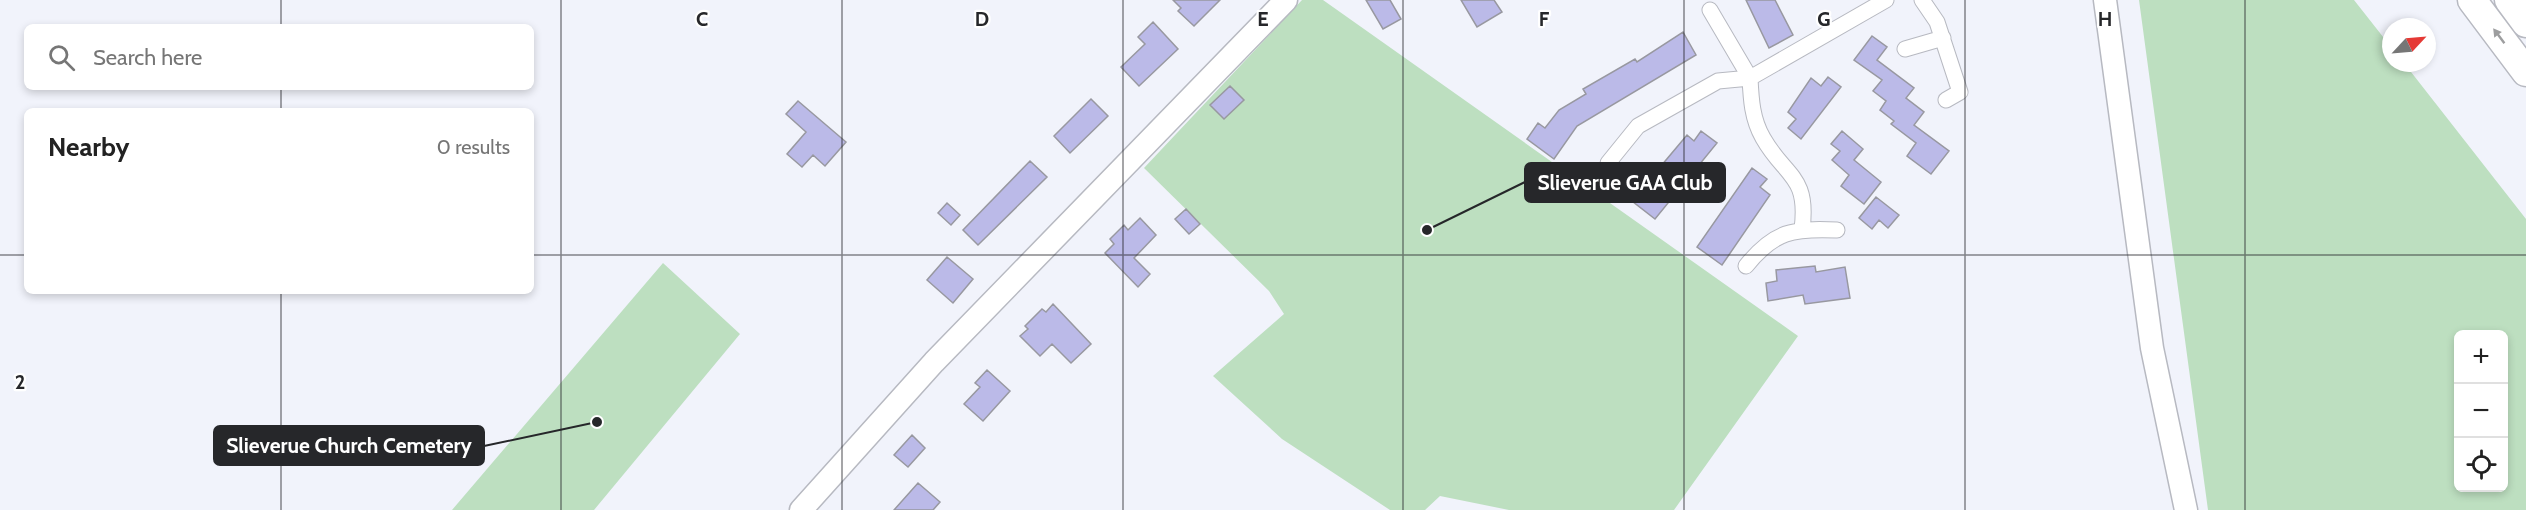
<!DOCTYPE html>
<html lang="en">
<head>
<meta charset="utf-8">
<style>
  :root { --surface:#fff; --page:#f2f2f2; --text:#222; --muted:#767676; --line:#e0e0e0 }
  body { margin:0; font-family:Cabin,sans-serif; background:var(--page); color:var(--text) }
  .controls { position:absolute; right:18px; bottom:18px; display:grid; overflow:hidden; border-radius:9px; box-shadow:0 3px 9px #0003 }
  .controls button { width:54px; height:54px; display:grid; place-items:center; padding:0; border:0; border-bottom:2px solid var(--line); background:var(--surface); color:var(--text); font:30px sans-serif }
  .compass { position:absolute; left:2382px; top:18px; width:54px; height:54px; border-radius:50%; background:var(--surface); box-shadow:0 3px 9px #0003; rotate:64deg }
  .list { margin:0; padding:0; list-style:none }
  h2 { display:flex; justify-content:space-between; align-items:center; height:78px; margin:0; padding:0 24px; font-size:26px }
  h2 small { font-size:20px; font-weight:400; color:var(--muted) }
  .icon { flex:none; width:33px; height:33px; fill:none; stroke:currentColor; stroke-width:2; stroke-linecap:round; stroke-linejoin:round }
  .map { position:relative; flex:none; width:2526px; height:510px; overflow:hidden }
  .search { position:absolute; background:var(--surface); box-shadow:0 3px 9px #0003; left:24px; top:24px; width:510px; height:66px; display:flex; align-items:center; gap:15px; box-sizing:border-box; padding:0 21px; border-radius:9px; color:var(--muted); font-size:22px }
  .panel { position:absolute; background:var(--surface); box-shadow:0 3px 9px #0003; left:24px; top:108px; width:510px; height:186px; border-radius:9px }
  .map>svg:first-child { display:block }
  .green { fill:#bddfc0; fill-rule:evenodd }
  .building { fill:#bbbae8; stroke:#9898a0; stroke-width:1.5 }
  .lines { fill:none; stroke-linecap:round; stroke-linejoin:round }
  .street-casing { stroke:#b7b9c1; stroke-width:17 }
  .secondary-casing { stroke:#b7b9c1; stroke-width:25 }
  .highway-casing { stroke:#b7b9c1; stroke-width:31 }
  .street { stroke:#fff; stroke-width:15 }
  .secondary { stroke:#fff; stroke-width:22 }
  .highway { stroke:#fff; stroke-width:28 }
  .oneway { fill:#9d9e9f }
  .grid { fill:none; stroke:#26272a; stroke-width:1.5; stroke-opacity:0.55 }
  .grid-label { font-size:20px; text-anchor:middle; font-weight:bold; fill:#26272a; stroke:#fff; stroke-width:4.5; stroke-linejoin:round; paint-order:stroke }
  .leader { fill:none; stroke:#26272a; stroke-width:2 }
  .callout-dot { fill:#26272a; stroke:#fff; stroke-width:2 }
  .callout { fill:#26272a; stroke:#26272a; stroke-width:2 }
  .callout-label { font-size:21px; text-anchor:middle; font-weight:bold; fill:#fff }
</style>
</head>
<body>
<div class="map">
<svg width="2526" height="510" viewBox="0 0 2526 510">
  <rect width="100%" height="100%" fill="#f1f3fb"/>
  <path class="green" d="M1302 0H1323L1798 336 1674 510H1509L1440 496 1425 510H1390L1282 439 1213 376 1284 314 1269 291 1144 168Z
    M2139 0H2354L2391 47V63H2404L2526 219V510H2208ZM2458 334H2504V488H2458Z
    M663 263 740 334 594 510H452Z"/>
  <path class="building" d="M1173 0H1220L1194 26 1178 11 1181 8Z
    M1366 0H1390L1401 19 1383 29Z
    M1461 0H1494L1502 12 1477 27Z
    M1746 0H1775L1793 35 1769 48Z
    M1153 22 1178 49 1139 86 1121 67 1145 44 1138 37Z
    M1683 32 1696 55 1577 126 1554 159 1527 139 1538 123 1545 128 1559 110 1586 94 1583 89 1635 59 1637 62Z
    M1872 36 1887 47 1877 60 1914 88 1906 98 1924 112 1914 125 1949 151 1931 174 1907 156 1916 143 1891 124 1894 121 1880 110 1886 101 1873 91 1882 80 1854 60Z
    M1828 77 1841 87 1801 139 1788 128 1796 119 1788 112 1811 78 1821 86Z
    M1230 86 1244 100 1224 119 1210 105Z
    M1091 99 1108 116 1070 153 1054 136Z
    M798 101 846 142 825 166 813 155 802 167 787 154 806 132 786 114Z
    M1701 131 1717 143 1655 219 1632 201 1643 187 1650 193 1667 171 1661 166 1687 135 1694 141Z
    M1842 131 1863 149 1854 160 1881 182 1864 204 1841 186 1849 175 1832 160 1840 151 1831 144Z
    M1030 161 1047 177 978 245 963 230Z
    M1752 168 1767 179 1760 187 1770 195 1722 265 1697 247Z
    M1876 197 1899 215 1888 228 1879 220 1872 229 1859 218Z
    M947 203 960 215 951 225 938 213Z
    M1186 209 1200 224 1189 234 1175 219Z
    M1140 218 1156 235 1134 258 1150 274 1138 287 1105 253 1114 244 1110 239 1124 225 1128 230Z
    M947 257 973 279 953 303 927 280Z
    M1815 266 1816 272 1845 267 1850 298 1805 304 1803 295 1768 301 1766 283 1777 281 1776 270Z
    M1053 304 1091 344 1071 363 1052 344 1040 356 1020 336 1028 329 1025 326 1042 309 1046 312Z
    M987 370 1010 391 983 421 964 404 980 387 975 383Z
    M912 435 925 448 908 467 894 455Z
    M918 483 940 502 933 510H894Z"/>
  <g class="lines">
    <defs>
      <path id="street" d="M1922 0 1937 22 1960 92 1946 100
        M1905 49 1943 38
        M1608 163 1638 126 1718 81 1750 78 1710 10
        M1802 229C1809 175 1785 177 1763 138 1752 119 1751 99 1750 78L1886 0
        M1746 266C1774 231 1793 228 1837 230"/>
      <path id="secondary" d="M2105 0 2152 348 2186 510
        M801 510 934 362 1286 0"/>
      <path id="highway" d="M2472 0 2526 72
        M2509 0 2526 23"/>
    </defs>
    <use href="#street" class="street-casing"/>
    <use href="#secondary" class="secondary-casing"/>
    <use href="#highway" class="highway-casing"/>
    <use href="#street" class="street"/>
    <use href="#secondary" class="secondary"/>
    <use href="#highway" class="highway"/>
  </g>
  <defs><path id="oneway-solid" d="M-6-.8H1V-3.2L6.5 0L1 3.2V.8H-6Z" transform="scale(1.5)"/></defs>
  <use class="oneway" href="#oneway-solid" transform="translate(2499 36) rotate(-127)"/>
  <path class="grid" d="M281 0V27M561 0V510M842 0V510M1123 0V510M1403 0V510M1684 0V510M1965 0V510M2245 0V510M281 87V111M0 255H27M531 255H2526M281 291V510"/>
  <g class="grid-label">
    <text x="702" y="26">C</text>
    <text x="982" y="26">D</text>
    <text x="1263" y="26">E</text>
    <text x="1544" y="26">F</text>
    <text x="1824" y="26">G</text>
    <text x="2105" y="26">H</text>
    <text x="20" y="389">2</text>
  </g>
  <path class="leader" d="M1427 230L1525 182M597 422L484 446"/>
  <g class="callout-dot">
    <circle cx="1427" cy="230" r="6"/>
    <circle cx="597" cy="422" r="6"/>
  </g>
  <g class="callout">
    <rect x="1525" y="163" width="200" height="39" rx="6"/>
    <rect x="214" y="426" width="270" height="39" rx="6"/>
  </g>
  <g class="callout-label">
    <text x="1625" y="190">Slieverue GAA Club</text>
    <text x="349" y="453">Slieverue Church Cemetery</text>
  </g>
</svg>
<div class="controls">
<button>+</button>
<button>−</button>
<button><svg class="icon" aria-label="locate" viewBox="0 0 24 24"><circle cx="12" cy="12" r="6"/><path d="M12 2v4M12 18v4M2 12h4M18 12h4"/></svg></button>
</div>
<svg class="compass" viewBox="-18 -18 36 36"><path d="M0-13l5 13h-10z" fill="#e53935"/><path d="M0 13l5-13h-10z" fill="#767676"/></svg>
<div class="search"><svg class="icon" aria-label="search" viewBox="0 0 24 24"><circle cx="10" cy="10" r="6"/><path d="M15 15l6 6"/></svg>Search here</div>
<section class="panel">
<h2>Nearby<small>0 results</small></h2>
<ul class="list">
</ul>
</section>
</div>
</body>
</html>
